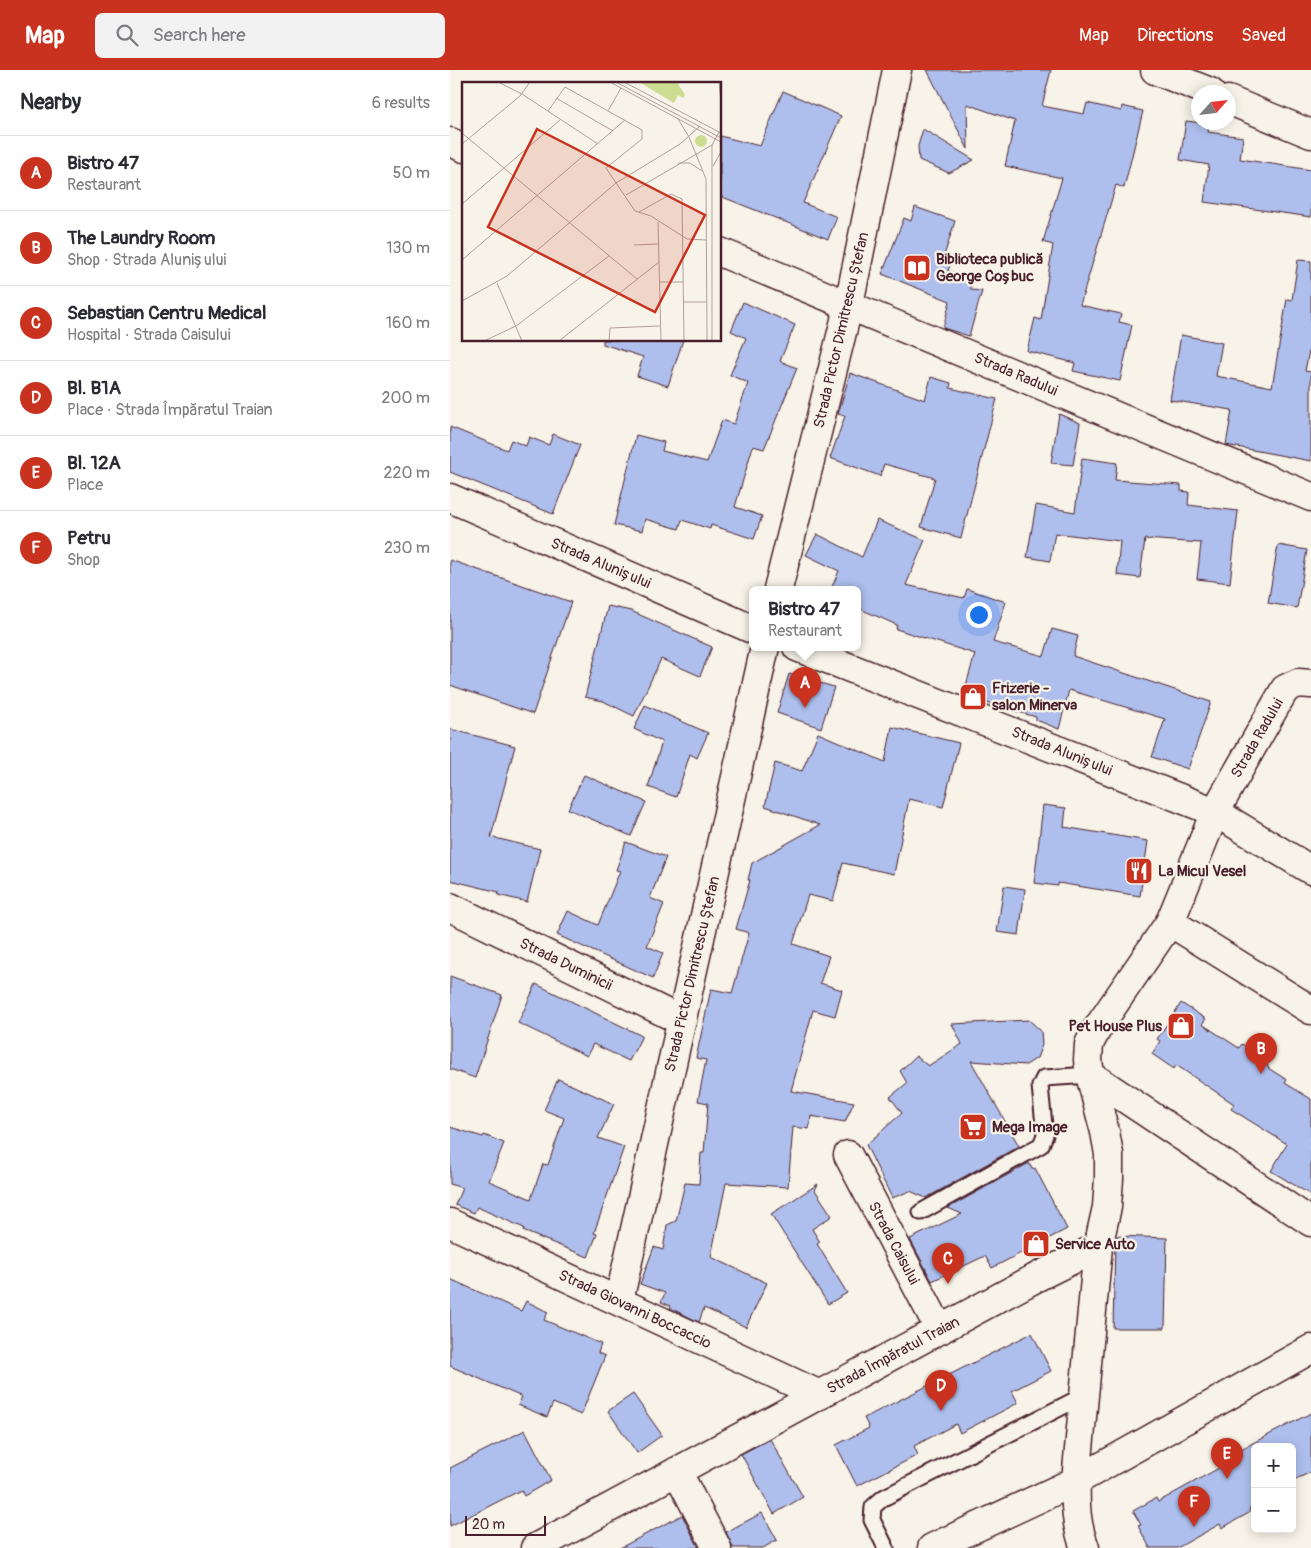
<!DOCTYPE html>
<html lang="en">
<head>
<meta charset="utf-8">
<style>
  :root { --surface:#fff; --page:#f2f2f3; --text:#2b2b33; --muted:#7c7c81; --line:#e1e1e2; --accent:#c8321e }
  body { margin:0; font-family:Pangolin,sans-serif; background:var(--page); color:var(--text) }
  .controls { position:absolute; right:15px; bottom:15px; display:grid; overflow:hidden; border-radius:8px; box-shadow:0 2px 12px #0003 }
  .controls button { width:45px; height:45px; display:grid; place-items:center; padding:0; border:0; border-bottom:1px solid var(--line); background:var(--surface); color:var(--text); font:25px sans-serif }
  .compass { position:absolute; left:741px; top:15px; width:45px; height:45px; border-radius:50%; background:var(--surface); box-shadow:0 2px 12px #0003; rotate:63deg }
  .scale { position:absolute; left:15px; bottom:12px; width:81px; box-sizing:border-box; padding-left:5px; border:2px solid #4a1f2b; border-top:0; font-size:14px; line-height:18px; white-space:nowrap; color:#4a1f2b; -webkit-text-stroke:4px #f7f3e8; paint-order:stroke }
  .you { position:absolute; left:528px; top:544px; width:18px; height:18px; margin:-12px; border:4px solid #fff; border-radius:50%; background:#1a73e8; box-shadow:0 0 0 8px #1a73e833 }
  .badge { display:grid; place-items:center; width:32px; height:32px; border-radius:50%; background:var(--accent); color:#fff; font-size:16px; font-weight:700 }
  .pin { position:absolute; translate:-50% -41px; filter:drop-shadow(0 1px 2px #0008) }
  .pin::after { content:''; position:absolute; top:26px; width:18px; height:15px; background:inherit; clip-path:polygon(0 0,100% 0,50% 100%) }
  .popup { position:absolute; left:299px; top:516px; width:112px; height:65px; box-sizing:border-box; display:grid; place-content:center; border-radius:8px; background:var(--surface); filter:drop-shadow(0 1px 4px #0005); font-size:16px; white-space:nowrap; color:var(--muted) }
  .popup b { font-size:19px; color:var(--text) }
  .popup::after { content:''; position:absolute; left:50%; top:100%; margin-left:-10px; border:10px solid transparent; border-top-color:var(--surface) }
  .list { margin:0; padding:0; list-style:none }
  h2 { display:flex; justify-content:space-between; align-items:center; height:65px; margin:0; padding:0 20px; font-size:21px }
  h2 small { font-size:16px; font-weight:400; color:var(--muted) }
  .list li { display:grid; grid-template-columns:32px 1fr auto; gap:15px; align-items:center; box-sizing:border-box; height:75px; padding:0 20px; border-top:1px solid var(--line) }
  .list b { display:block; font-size:19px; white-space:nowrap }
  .list p { margin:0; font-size:16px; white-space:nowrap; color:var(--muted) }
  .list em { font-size:16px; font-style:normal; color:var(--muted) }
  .icon { flex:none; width:28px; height:28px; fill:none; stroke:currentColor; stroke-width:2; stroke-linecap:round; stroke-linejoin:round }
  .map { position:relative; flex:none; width:861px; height:1478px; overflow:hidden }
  header { display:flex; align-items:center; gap:30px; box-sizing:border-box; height:70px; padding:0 25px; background:var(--accent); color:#fff }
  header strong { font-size:24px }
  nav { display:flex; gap:28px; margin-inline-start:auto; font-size:18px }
  .search { width:350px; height:45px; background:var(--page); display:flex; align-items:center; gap:12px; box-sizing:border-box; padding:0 18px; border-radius:8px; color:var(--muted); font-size:19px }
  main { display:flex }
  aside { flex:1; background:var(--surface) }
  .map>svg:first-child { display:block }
  .building { fill:#aebfee; stroke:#4a1f2b }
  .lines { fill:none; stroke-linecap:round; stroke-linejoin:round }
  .lane-casing { stroke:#4a1f2b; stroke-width:19 }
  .street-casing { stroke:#4a1f2b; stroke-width:31 }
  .secondary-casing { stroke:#4a1f2b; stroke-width:31 }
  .lane { stroke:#f7f3e8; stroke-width:15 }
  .street { stroke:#f7f3e8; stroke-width:28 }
  .secondary { stroke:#f7f3e8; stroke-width:28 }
  .labels { text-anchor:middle; stroke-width:4.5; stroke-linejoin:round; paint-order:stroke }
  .poi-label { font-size:15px; font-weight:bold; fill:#4a1f2b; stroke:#f7f3e8; text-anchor:start }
  .street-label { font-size:15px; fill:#4a1f2b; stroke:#f7f3e8 }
  .inset-road { fill:none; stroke:#b29e9c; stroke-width:1 }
  .view { fill:#c8321e; fill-opacity:0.15; stroke:#c8321e; stroke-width:2.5 }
  .inset-edge { fill:none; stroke:#4a1f2b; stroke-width:2.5 }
</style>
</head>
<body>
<header>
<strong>Map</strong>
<div class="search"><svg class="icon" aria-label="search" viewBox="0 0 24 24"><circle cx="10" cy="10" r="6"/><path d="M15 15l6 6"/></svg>Search here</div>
<nav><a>Map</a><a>Directions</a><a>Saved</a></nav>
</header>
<main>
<aside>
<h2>Nearby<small>6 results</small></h2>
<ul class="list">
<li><span class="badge">A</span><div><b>Bistro 47</b><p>Restaurant</p></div><em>50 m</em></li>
<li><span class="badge">B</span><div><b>The Laundry Room</b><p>Shop · Strada Alunișului</p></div><em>130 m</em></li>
<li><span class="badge">C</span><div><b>Sebastian Centru Medical</b><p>Hospital · Strada Caisului</p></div><em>160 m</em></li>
<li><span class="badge">D</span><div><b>Bl. B1A</b><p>Place · Strada Împăratul Traian</p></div><em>200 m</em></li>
<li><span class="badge">E</span><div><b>Bl. 12A</b><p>Place</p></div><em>220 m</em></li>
<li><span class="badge">F</span><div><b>Petru</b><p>Shop</p></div><em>230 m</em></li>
</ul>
</aside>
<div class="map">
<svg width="861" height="1478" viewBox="0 0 861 1478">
  <rect width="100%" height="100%" fill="#f7f3e8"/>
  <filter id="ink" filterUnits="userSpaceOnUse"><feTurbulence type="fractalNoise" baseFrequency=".02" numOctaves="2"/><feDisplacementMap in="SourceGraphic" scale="10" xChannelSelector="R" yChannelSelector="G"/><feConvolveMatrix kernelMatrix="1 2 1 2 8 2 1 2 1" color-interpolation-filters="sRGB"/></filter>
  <g filter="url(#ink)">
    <path class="building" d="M477 0H601L592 36 634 44 637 33 671 41 672 36 693 41 674 118 666 115 630 235 671 244 669 252 682 255 670 311 623 301 625 293 577 281 585 248 591 250 603 175 593 172 612 108 555 96 565 51 517 34 518 79Z
      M333 21 391 46 353 133 387 147 378 169 270 126V66L310 76Z
      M736 51 759 54 758 62 793 67 790 89 861 100V147L754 132 759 95 730 90Z
      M473 59 524 90 499 103 469 90 468 76Z
      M465 137 505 151 493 189 501 192 498 201 521 208V220L532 221 519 266 493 258 500 231 432 204 454 148 461 151Z
      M848 190 861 191V271L855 301 861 302V391L776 375 782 340 720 330 731 265 772 273 766 306 822 317 837 229 842 230Z
      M293 232 345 255 330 291 347 298 314 379 303 376 285 437 312 446 304 469 261 455 260 459 232 450 229 459 195 449 192 461 164 455 186 365 214 372 212 381 257 392 272 350 284 354 298 313 280 305 296 268 281 261Z
      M153 270H233L218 316 187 306 193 287 153 274Z
      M400 303 475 330 481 307 501 313 500 318 547 329 511 468 471 457 485 408 434 394 430 406 380 388 395 346 388 344Z
      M609 344 630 353 623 395 601 393Z
      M0 357 57 380 61 370 76 376 79 367 99 375 103 364 130 375 103 444 0 402Z
      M632 388 667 393 665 410 731 415V421L739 422 738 435 788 441 780 513 747 509 751 473 695 469 690 508 667 505 670 471 605 463 600 491 577 487 586 435 625 442Z
      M427 450 475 470 456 515 514 528 517 519 556 532 543 572 594 586 602 559 628 566 623 586 761 632 738 699 702 687 715 649 619 620 609 659 586 650V647L513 626 525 584 446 559 447 555 408 538V519H381L389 501 356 485 367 464 412 487Z
      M828 475 857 480 847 538 818 533Z
      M0 490 121 532 83 644 0 615Z
      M158 536 181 541 262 577 250 606 211 589 184 646 153 631 135 627Z
      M339 604 384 617 371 658 327 643Z
      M195 635 258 663 247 688 240 684 226 727 198 717 212 672 184 659Z
      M442 657 509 673 493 737 459 729 444 804 393 793 383 831 358 825 343 874 379 886 370 913 392 920 385 946 363 940 341 1021 404 1032 395 1052 361 1046 359 1059 343 1057 338 1117 276 1113 261 1187 317 1213 296 1257 254 1238 249 1252 220 1238 221 1236 211 1232 215 1223 190 1214 204 1177 213 1180 217 1155 226 1151 235 1113 249 1114 251 1083H254L258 1033 248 1031 256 990 246 988 261 919 282 923 299 863 286 859 300 810H298L302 793 370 755 315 736 325 693 352 701 368 663 435 692Z
      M0 659 65 676 41 767 90 779 77 832 48 825 49 822 0 810Z
      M134 705 196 732 181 766 118 739Z
      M593 735 616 738 614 757 698 771 690 826 608 813V816L584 813Z
      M176 772 216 787 200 828 214 834 197 876 213 883 203 908 107 865 118 841 148 855 170 801 166 800Z
      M554 816 575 819 569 865 547 862Z
      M0 906 52 925 25 1008 0 999Z
      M86 914 192 966 179 991 143 974 137 986 68 953Z
      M731 933 756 949 752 954 789 978 792 974 817 991 818 998 837 1010 835 1013 861 1029V1125L821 1101 837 1074 781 1039 784 1034 726 995 724 999 702 984 710 971 707 969Z
      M579 950 591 961 592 975 587 988 576 995 521 991 569 1076 476 1128 460 1121 442 1128 416 1075 452 1043 440 1027 457 1013 450 1001 466 986 478 996 512 974 502 954Z
      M108 1009 164 1034 148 1068 174 1077 144 1163 147 1164 138 1187 73 1161 74 1158 27 1137 24 1143 5 1135 12 1118 0 1114V1057L33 1067 34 1065 54 1073 39 1111 81 1129 93 1094 98 1095 114 1048 94 1040Z
      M579 1093 582 1099 585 1098 617 1159 542 1198 535 1186 482 1211 460 1169 512 1144 498 1138Z
      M368 1114 365 1120 382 1146 362 1159 370 1172 367 1174 397 1223 378 1234 321 1144Z
      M667 1166 717 1168 715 1258H663L665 1174Z
      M0 1209 71 1241 76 1231 98 1242 94 1250 151 1274 148 1283 155 1286 131 1345 103 1333 97 1347 68 1335 72 1327 0 1296Z
      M582 1263 601 1301 562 1321 568 1333 510 1363 506 1354 464 1376 468 1385 407 1416 386 1375 419 1358 414 1348Z
      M183 1324 212 1365 187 1383 158 1341Z
      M861 1343V1402L842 1411V1377H805V1435L800 1437 799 1443 772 1458 770 1454 727 1478H700L688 1456 691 1455 683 1441 706 1428 708 1432 769 1398 766 1392Z
      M75 1360 101 1410 74 1426 71 1420 0 1456V1398Z
      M320 1369 353 1427 324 1444 291 1384Z
      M312 1443 327 1470 313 1478H283L276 1462Z
      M232 1445 249 1478H170Z"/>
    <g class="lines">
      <defs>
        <path id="lane" d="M471 1142 591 1075 595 1065 590 1016 594 1008 640 1005
          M436 1478 422 1450 423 1437 433 1428 633 1326"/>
        <path id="street" d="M705 0 760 22
          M778 30 861 64
          M0 72 14 78
          M270 182 861 427
          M328 519 399 234 447 0
          M765 742 835 619 848 613 861 614
          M0 837 232 951
          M640 1005 861 1152
          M398 1085 490 1260
          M0 1153 370 1325
          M169 1231 315 577
          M227 1401 267 1478
          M85 1478 591 1205 648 1177
          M482 1478 626 1411 861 1279
          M635 1478C626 1455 625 1435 626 1411L648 1177 657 1137 659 1108V1084L655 1062 640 1005 638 990 639 974 647 959 720 852"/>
        <path id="secondary" d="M0 428 302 559
          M347 577 765 742 861 800
          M765 742 720 852 861 940"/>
      </defs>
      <use href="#lane" class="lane-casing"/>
      <use href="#street" class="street-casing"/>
      <use href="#secondary" class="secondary-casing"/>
      <use href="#lane" class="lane"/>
      <use href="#street" class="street"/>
      <use href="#secondary" class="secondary"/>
    </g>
  </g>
  <defs>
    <symbol id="library-square" viewBox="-11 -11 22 22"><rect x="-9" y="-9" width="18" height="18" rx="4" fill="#c8321e" stroke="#f7f3e8"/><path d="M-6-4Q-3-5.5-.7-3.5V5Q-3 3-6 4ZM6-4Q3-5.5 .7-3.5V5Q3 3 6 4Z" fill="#fff"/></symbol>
    <symbol id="shop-square" viewBox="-11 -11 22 22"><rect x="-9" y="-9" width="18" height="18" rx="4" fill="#c8321e" stroke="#f7f3e8"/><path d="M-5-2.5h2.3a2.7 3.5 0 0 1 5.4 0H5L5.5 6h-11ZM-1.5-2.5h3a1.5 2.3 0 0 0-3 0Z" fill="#fff"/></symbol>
    <symbol id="restaurant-square" viewBox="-11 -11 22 22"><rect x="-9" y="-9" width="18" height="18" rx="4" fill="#c8321e" stroke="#f7f3e8"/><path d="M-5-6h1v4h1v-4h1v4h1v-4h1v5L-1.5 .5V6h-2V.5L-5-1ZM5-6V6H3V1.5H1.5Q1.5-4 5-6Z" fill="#fff"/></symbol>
    <symbol id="supermarket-square" viewBox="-11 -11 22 22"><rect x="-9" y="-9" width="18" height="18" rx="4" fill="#c8321e" stroke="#f7f3e8"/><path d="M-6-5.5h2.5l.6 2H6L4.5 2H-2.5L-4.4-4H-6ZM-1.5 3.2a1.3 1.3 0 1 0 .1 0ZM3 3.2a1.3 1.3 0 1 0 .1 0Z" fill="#fff"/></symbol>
  </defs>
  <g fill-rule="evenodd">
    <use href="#library-square" x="451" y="182" width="32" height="32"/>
    <use href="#shop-square" x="507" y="611" width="32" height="32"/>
    <use href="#restaurant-square" x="673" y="785" width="32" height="32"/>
    <use href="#shop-square" x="715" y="940" width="32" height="32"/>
    <use href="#supermarket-square" x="507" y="1041" width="32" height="32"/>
    <use href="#shop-square" x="570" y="1158" width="32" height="32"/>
  </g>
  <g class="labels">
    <g class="poi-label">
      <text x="486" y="194">Biblioteca publică<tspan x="486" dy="17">George Coșbuc</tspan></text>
      <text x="542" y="623">Frizerie -<tspan x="542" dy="17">salon Minerva</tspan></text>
      <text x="708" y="806">La Micul Vesel</text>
      <text x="712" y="961" text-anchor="end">Pet House Plus</text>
      <text x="542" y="1062">Mega Image</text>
      <text x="605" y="1179">Service Auto</text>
    </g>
    <g class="street-label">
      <text transform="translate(391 260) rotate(-77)" y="5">Strada Pictor Dimitrescu Ștefan</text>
      <text transform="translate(566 304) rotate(23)" y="5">Strada Radului</text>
      <text transform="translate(151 493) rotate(23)" y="5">Strada Alunișului</text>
      <text transform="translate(807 668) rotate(-60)" y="5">Strada Radului</text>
      <text transform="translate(612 681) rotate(22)" y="5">Strada Alunișului</text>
      <text transform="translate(116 894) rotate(26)" y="5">Strada Duminicii</text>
      <text transform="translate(242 904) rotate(-77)" y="5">Strada Pictor Dimitrescu Ștefan</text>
      <text transform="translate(444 1173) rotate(62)" y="5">Strada Caisului</text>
      <text transform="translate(185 1239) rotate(25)" y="5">Strada Giovanni Boccaccio</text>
      <text transform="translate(443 1285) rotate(-28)" y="5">Strada Împăratul Traian</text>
    </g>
  </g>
  <g transform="translate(12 12)">
    <rect width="259" height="259" fill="#f7f3e8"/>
    <path d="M177 0H219L216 2 223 13 221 16 216 13 212 21ZM233 59a6 6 0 1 1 12 0a6 6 0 1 1-12 0Z" fill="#ccdd91"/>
    <path class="inset-road" d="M36 0 60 12 136 62M148 0 259 60M154 0 259 56M162 0 259 51M257 0 259 19M94 16 151 49M86 29 103 5 180 48V57L144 86 173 129 189 134 225 157 244 158M146 29 159 6M216 37 227 55 244 97 245 259M0 51 175 197M0 62 58 14 68 0M216 81H228L240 89M251 84 259 70M164 113 250 63M0 122 98 38M177 130 209 112 220 117 222 259M196 140 199 259M172 163 197 162M0 178 163 38M198 200H221M35 201 60 259M0 219 45 194 154 101 218 62 237 45M221 220H245M22 259 54 244 147 174M97 259 197 180M147 259 148 246 198 244M250 259V63L257 50"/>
    <path class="view" d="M75 47 243 133 193 230 26 145Z"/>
    <rect width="259" height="259" class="inset-edge"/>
  </g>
</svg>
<div class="controls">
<button>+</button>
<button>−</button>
</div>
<svg class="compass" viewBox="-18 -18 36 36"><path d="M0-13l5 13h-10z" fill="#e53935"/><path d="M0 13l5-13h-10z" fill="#7c7c81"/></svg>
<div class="scale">20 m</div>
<div class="you"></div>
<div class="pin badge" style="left:355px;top:638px">A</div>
<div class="popup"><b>Bistro 47</b>Restaurant</div>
<div class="pin badge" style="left:811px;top:1004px">B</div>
<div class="pin badge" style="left:498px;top:1214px">C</div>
<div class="pin badge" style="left:491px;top:1341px">D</div>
<div class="pin badge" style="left:777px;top:1409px">E</div>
<div class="pin badge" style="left:744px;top:1457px">F</div>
</div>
</main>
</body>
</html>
